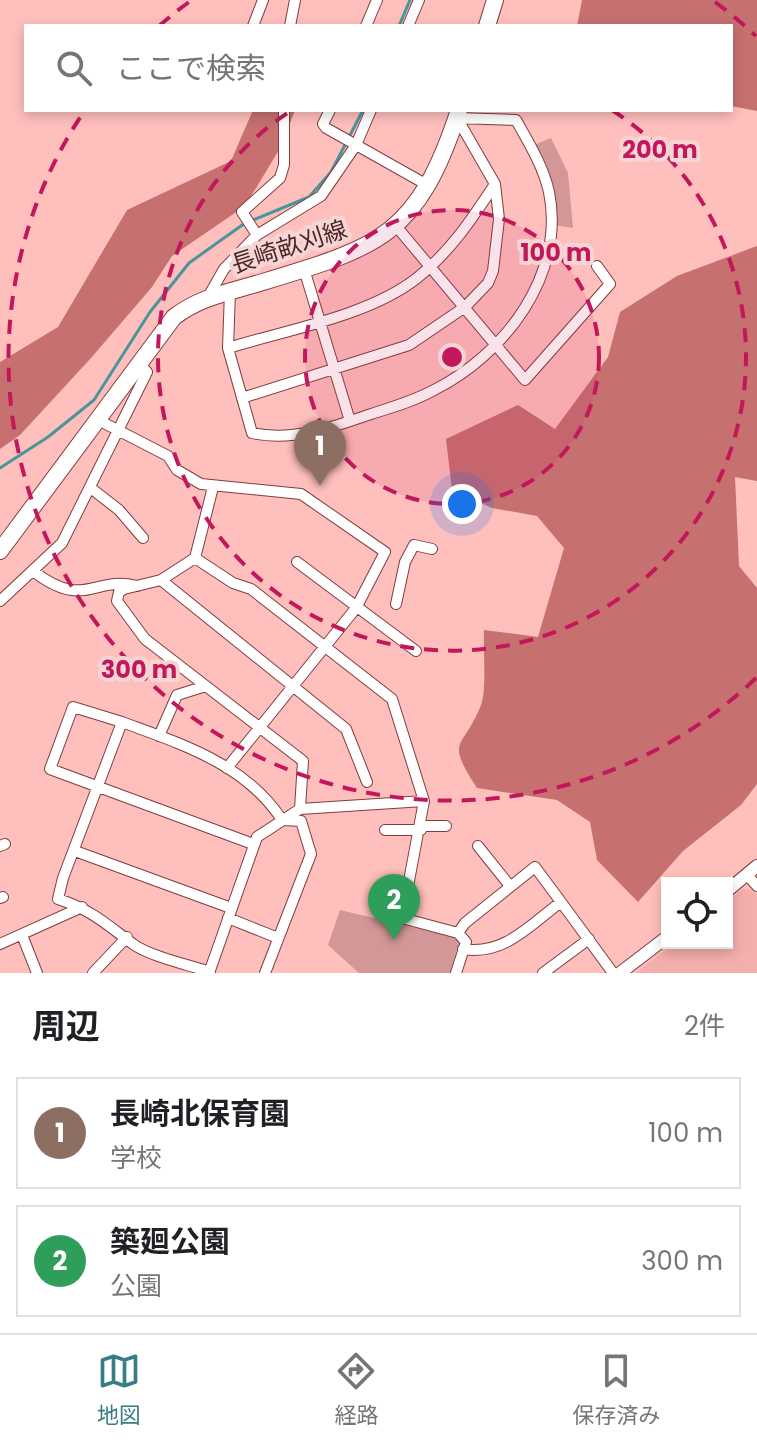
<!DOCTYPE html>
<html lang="ja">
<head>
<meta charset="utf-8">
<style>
  :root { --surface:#fff; --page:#f2f2f2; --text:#202124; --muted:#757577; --line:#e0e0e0; --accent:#367e83 }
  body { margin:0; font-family:Poppins,"Noto Sans JP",sans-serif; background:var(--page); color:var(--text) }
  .controls { position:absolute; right:24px; bottom:24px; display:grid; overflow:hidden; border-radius:0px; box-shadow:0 4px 12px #0003 }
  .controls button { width:72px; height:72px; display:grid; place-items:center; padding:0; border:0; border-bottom:2px solid var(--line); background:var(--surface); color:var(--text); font:40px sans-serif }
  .you { position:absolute; left:462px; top:504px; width:28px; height:28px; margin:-20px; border:6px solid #fff; border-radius:50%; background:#1a73e8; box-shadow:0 0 0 12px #1a73e833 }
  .badge { display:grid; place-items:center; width:52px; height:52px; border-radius:50%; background:var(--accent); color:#fff; font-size:26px; font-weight:700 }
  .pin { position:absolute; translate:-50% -66px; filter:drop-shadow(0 2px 4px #0008) }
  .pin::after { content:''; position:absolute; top:42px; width:28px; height:24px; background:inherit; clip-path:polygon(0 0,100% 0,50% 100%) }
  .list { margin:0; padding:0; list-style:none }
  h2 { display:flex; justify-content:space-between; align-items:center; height:104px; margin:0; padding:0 32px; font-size:34px }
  h2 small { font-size:26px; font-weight:400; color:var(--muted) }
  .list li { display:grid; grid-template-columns:52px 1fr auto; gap:24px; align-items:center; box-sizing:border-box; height:112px; margin:0 16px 16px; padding:0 16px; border:2px solid var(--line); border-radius:0px }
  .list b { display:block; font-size:30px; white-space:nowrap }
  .list p { margin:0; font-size:26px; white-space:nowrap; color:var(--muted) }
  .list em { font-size:26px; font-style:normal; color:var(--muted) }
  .icon { flex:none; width:44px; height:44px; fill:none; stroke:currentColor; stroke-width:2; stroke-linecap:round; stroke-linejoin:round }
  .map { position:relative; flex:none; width:757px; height:973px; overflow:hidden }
  .search { position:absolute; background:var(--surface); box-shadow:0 4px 12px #0003; left:24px; right:24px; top:24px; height:88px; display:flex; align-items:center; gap:20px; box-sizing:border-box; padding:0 28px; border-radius:0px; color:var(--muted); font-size:30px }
  .sheet { height:360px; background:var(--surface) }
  nav { display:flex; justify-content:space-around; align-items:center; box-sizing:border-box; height:112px; border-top:2px solid var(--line); background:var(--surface); font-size:22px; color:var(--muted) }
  nav a { display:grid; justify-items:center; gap:4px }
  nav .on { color:var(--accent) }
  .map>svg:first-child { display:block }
  .built { fill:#f4afad }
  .green { fill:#d29796 }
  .forest { fill:#c67070 }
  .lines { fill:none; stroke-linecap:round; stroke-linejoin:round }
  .stream { stroke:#48969b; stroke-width:3 }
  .minor-casing { stroke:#803d3e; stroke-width:12 }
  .tertiary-casing { stroke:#803d3e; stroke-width:14 }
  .primary-casing { stroke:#803d3e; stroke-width:18 }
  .minor { stroke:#fff; stroke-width:10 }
  .tertiary { stroke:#fff; stroke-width:12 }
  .primary { stroke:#fff; stroke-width:16 }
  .ring { fill:none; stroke:#c2185b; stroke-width:4; stroke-dasharray:14 10 }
  .labels { text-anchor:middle; stroke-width:8; stroke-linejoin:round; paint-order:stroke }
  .street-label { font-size:24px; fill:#472828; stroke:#f6d5d4 }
  .centre { fill:#c2185b; stroke:#f6d5d4; stroke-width:4 }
  .ring-label { font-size:24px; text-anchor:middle; font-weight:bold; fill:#c2185b; stroke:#f6d5d4; stroke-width:8; stroke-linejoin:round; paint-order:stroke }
</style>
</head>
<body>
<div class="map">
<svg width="757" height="973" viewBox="0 0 757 973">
  <rect width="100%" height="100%" fill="#ffbfbd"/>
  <path class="built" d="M743 889 752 890 757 895V973H636L674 943H727V902Z"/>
  <path class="green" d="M551 138 568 173 573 228 553 225 534 145Z
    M340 910 458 938 459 943 450 973H359L328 945Z"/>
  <path class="forest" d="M582 0H757V111L731 106V26H577Z
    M253 110H295L282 145 245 206 172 256 152 287 91 358 20 435 0 449V362L58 327 127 210 231 161Z
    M757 246V481L735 477 739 566 757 588V784L741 805 683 851 638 902 597 860 590 822 557 800 477 788C444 737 463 751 481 705 487 689 483 649 484 630L538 637 564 548 537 516 492 508 452 490 446 439 518 405 555 429 608 357 620 312 677 276Z"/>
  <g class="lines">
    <path class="stream" d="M399 26 410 0
      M253 220 309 197 331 172 363 110
      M0 468 48 437 94 400 150 312 189 263 245 223"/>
    <defs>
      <path id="minor" d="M253 26 263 0
        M290 26 295 0
        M366 26 377 0
        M408 26 419 0
        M330 110 323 124 326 128 429 186
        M396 226 525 380 610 284 597 266
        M257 235 242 212 280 178 284 165V110
        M304 269 350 421
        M230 291 228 348 252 433C292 442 334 427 371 414 393 407 414 401 434 390 504 355 566 275 549 192 543 166 529 143 516 120L457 118
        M208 297 224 269 257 235 321 196 356 145 371 110
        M228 348C286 330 369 316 417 278 450 252 472 219 495 184
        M242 398 409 345 465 307 488 283 493 271 499 219 495 184 457 118
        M102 422 168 456 177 470 201 484 301 494 385 552 356 608 227 768
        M213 487 195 558 161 580 124 589 119 592 117 601 145 639 303 761 300 809
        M92 489 119 510 143 538
        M195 558 233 583 251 589 392 699 424 801 402 918 458 933 466 942 456 973
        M297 562 416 651
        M33 571C85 611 93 575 137 586
        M161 580 346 729 367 782
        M0 601 62 543 147 372 143 368
        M396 604 405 562 414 545 432 549
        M122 722 73 707 50 769 253 844
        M159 736 177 695 206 686
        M422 826H446
        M385 830H421
        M0 846 5 844
        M478 846 510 886
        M75 851 231 908
        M747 875 757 886
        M0 898 3 897
        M228 918 278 938
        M458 933 465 923 535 867 561 902
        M22 935 37 973
        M0 944 82 907
        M463 949C504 956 530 925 561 902L613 973
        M210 972C189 965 149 956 133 944 106 924 92 910 58 899L63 878 122 722C181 744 246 764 282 820
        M93 973 127 937
        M209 973 257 837 300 809 424 801
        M265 973 311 854 301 821 284 820
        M543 973 589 939"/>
      <path id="tertiary" d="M727 891 757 866
        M620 973 667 937"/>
      <path id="primary" d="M487 26 495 0
        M0 551 174 317C199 298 225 293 256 284 379 247 417 238 459 110"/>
    </defs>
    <use href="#minor" class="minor-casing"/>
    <use href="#tertiary" class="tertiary-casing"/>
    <use href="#primary" class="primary-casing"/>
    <use href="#minor" class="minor"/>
    <use href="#tertiary" class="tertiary"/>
    <use href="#primary" class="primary"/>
  </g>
  <circle cx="452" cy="357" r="147" fill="#c2185b" fill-opacity=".12"/>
  <g class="ring">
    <circle cx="452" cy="357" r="147"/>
    <path d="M612 110A294 294 0 1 1 292 110"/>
    <path d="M756 678A442 442 0 0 1 83 113M159 26A442 442 0 0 1 189 2M715 2A442 442 0 0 1 756 36"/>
  </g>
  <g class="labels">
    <g class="street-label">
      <text transform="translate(289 247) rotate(-18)" y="8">長崎畝刈線</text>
    </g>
  </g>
  <circle cx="452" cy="357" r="12" class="centre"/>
  <g class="ring-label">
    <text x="660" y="158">200 m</text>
    <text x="556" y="261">100 m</text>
    <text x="139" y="678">300 m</text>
  </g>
</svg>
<div class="controls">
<button><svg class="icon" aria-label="locate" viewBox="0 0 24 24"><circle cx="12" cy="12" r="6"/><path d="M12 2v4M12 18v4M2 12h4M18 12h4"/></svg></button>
</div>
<div class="you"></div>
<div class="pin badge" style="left:320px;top:486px;background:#8d6e63">1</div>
<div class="pin badge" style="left:394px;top:940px;background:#2e9e5b">2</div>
<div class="search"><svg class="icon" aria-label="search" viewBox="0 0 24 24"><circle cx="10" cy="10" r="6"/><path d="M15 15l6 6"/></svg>ここで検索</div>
</div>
<section class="sheet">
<h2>周辺<small>2件</small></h2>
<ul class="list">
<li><span class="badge" style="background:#8d6e63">1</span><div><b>長崎北保育園</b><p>学校</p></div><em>100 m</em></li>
<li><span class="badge" style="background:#2e9e5b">2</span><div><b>築廻公園</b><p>公園</p></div><em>300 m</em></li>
</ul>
</section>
<nav>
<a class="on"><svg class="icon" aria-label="map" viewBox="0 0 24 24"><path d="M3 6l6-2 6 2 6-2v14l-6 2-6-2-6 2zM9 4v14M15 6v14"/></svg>地図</a>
<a><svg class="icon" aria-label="directions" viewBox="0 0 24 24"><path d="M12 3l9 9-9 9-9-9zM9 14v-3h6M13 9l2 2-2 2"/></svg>経路</a>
<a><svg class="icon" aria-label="saved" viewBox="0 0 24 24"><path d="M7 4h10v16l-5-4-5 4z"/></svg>保存済み</a>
</nav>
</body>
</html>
